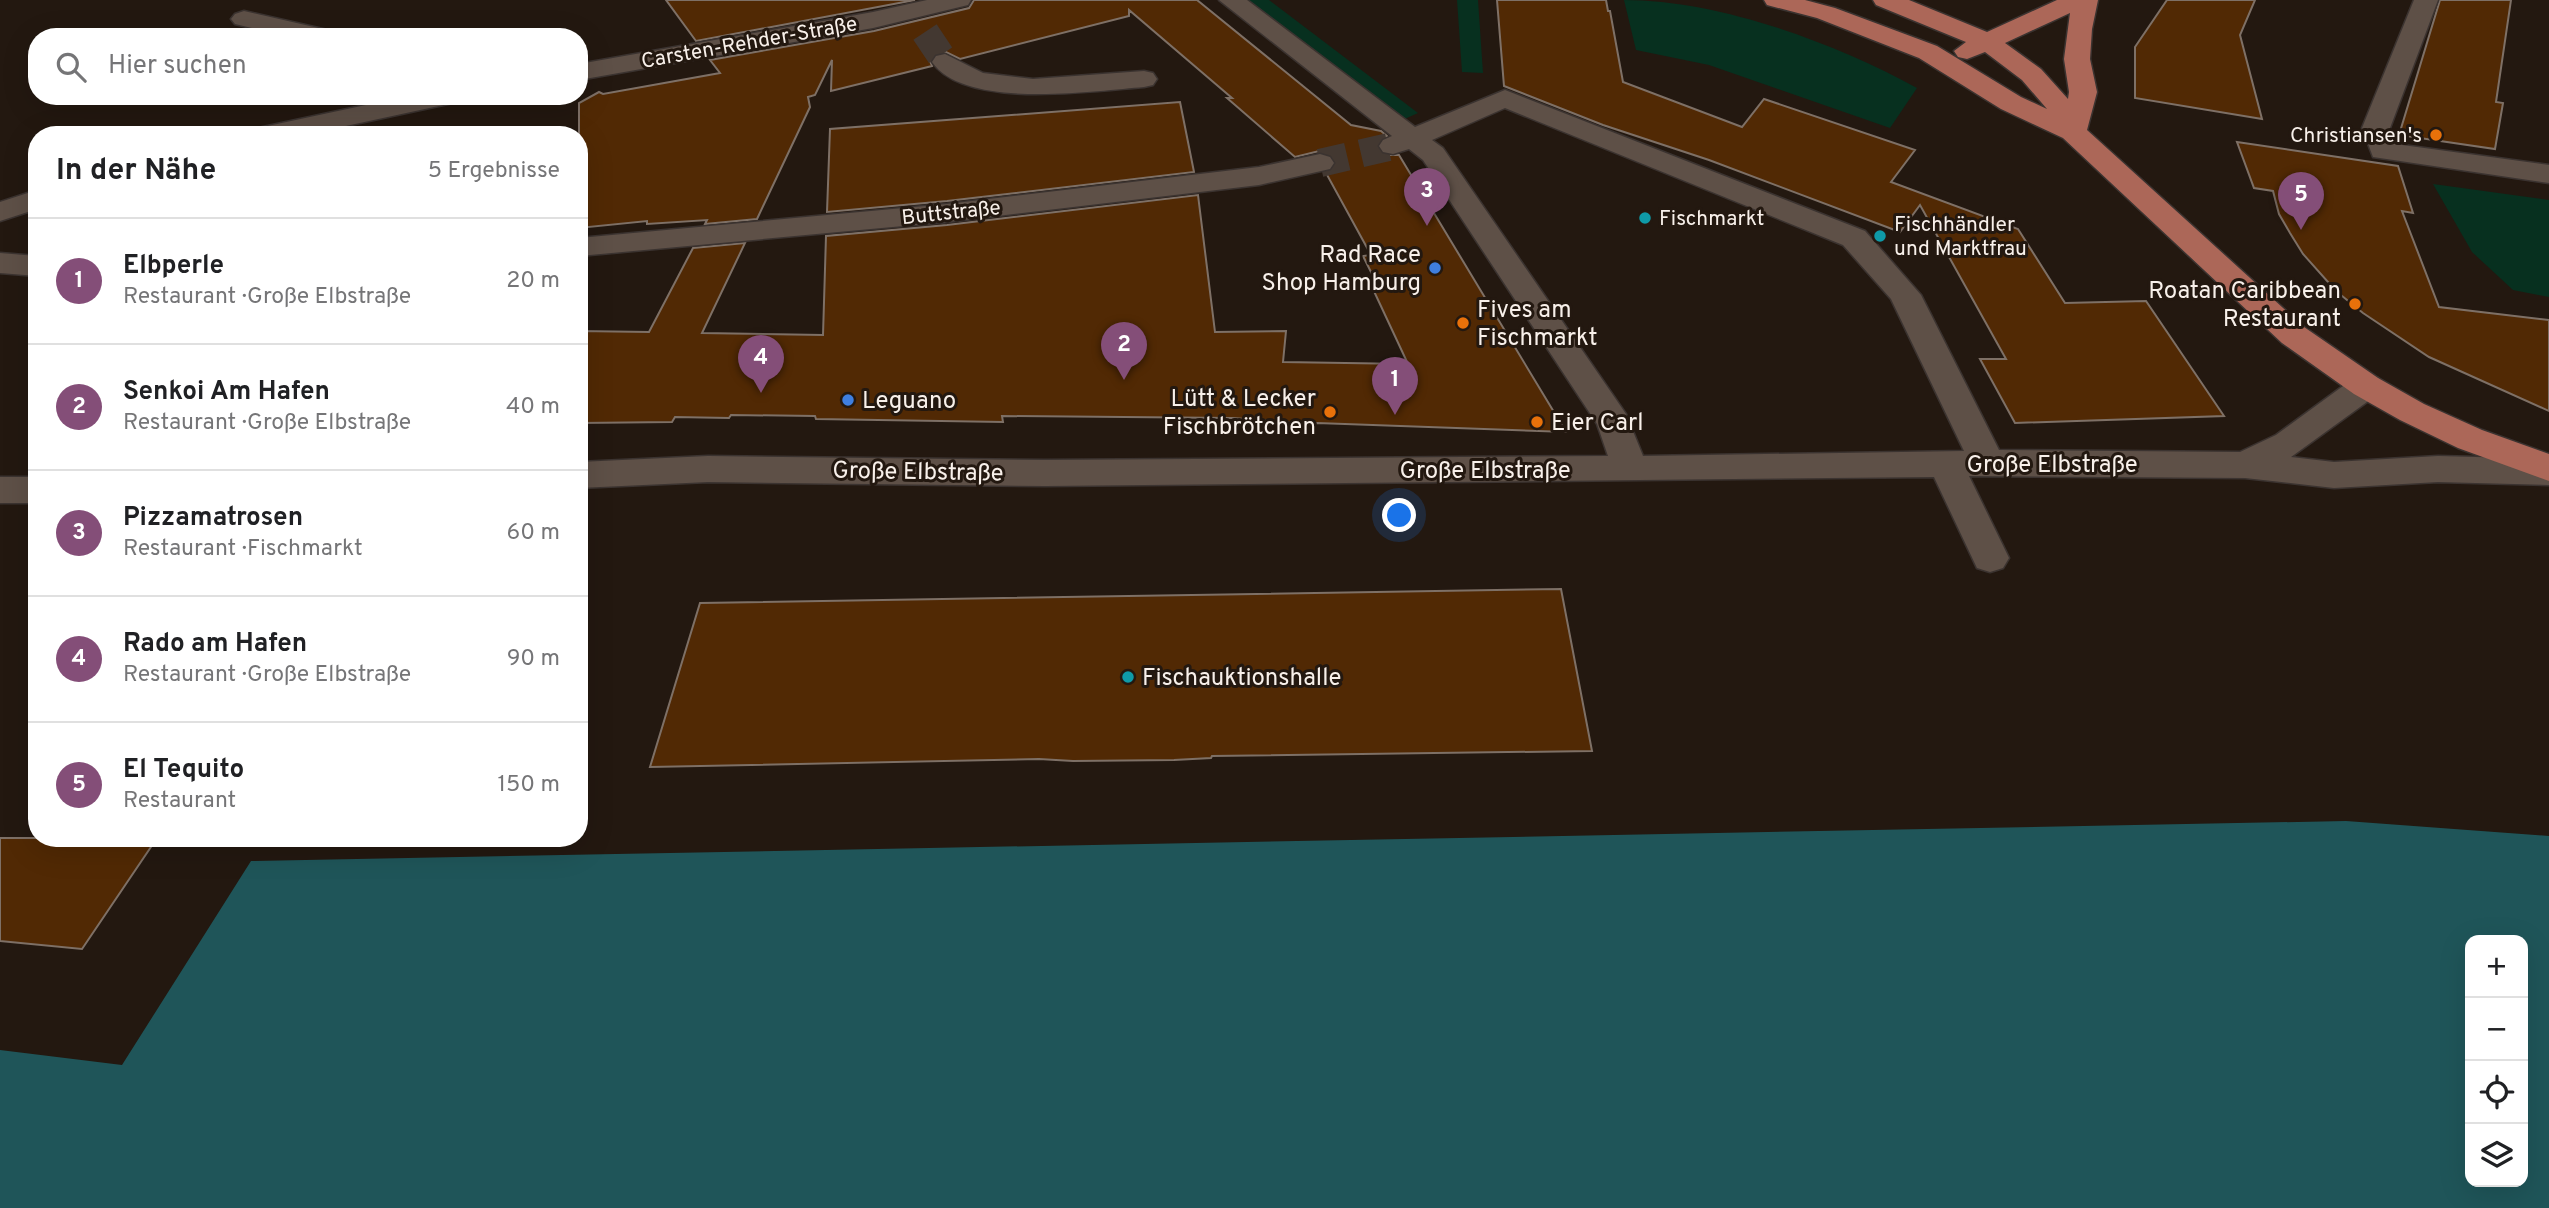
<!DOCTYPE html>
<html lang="de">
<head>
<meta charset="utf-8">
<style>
  :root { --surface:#fff; --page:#f6f6f6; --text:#202124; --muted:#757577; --line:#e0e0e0; --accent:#844e78 }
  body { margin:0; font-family:Overpass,sans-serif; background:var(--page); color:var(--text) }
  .controls { position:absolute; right:21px; bottom:21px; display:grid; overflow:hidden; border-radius:14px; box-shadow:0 7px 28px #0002 }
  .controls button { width:63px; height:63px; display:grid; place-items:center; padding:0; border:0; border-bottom:2px solid var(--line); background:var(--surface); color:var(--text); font:35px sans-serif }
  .you { position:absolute; left:1400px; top:516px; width:24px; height:24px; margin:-18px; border:5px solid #fff; border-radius:50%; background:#1a73e8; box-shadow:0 0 0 10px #1a73e833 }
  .badge { display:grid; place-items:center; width:46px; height:46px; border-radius:50%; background:var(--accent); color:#fff; font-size:23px; font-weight:700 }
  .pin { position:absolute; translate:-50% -58px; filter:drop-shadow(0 2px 4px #0008) }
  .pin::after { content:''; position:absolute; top:37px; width:24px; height:21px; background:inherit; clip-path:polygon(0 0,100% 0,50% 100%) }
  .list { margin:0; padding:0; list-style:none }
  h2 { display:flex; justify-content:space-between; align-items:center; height:91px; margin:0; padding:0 28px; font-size:30px }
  h2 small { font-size:23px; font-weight:400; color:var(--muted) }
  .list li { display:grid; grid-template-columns:46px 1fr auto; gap:21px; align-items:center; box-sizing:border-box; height:126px; padding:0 28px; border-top:2px solid var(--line) }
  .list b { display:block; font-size:26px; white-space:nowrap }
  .list p { margin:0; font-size:23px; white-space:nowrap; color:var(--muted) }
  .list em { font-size:23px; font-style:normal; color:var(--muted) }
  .icon { flex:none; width:38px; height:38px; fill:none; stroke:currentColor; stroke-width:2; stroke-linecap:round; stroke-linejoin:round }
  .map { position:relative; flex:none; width:2549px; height:1208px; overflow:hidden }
  .search { position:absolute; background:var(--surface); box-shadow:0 7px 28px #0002; left:28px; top:28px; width:560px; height:77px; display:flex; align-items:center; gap:18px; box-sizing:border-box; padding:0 24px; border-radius:28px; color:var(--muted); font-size:26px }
  .panel { position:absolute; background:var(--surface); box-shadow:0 7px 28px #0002; left:28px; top:126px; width:560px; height:721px; border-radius:28px }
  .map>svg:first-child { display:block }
  .green { fill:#07301f }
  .water { fill:#1f5559; fill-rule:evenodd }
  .building { fill:#512904; stroke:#7e7066; stroke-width:2 }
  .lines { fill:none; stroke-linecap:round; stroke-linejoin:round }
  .minor-tunnel { stroke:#433831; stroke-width:28; stroke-dasharray:28 14; stroke-linecap:butt }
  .minor-casing { stroke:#3b3330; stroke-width:3 }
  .major-casing { stroke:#3b3330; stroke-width:3 }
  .minor { fill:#5e5047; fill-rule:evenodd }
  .major { fill:#ac6758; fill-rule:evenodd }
  .food-dot { fill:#e8710a; stroke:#231810; stroke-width:2.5 }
  .culture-dot { fill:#0f9aa8; stroke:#231810; stroke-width:2.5 }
  .shop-dot { fill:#3f7fe0; stroke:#231810; stroke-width:2.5 }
  .labels { text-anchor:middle; stroke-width:6; stroke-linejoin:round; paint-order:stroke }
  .far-street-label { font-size:21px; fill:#f8f0ea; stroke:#231810 }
  .far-poi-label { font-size:21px; fill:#f8f0ea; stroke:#231810; text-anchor:start }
  .poi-label { font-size:24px; fill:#f8f0ea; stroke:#231810; text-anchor:start }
  .street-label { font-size:24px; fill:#f8f0ea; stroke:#231810 }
</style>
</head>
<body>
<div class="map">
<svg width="2549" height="1208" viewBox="0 0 2549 1208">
  <rect width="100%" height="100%" fill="#231810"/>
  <path class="green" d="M1245 0H1269L1418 113 1400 121Z
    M1457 0H1478L1483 73 1462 72Z
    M1624 0C1719 0 1835 43 1917 88L1890 128 1709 65 1636 50Z
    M2433 184 2549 200V297L2513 290 2472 252Z"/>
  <path class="water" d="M2346 821 2549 836V1208H0V1050L122 1065 251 861ZM2470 940H2523V1182H2470Z"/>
  <path class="building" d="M666 0H915L696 41Z
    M974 0H1197L1351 125 1381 131 1387 136 1381 139 1377 147 1382 155H1399L1566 432 1317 423 1310 427H1297L1288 422 1232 418 1002 416 1003 422 816 419 815 416 731 415 729 418 675 417 672 422 579 423V331L649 332 693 248 745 243 702 333 823 335 826 236 947 225 1198 195 1215 332 1286 331 1283 362 1408 364 1372 287 1378 286 1363 256 1371 255 1326 173 1332 170 1336 164 1332 156 1319 151 1295 157 1227 98H1232L1129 10V16L960 59 946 52 935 53 930 61 932 66 831 91 832 60 815 95 808 97 810 107 757 219 705 224 707 220 647 224V221L579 228V103L599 92 603 94 720 73 710 60 874 31 969 8Z
    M1497 0H1606L1608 11H1610L1623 82 1742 127 1764 99 1915 150 1891 182 2018 229 2065 303 2146 301 2224 416 2015 423 1980 359H2006L1920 205 1900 232 1709 160 1603 125 1504 86Z
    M2167 0H2255L2240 35 2262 119 2135 98V47Z
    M2440 0H2511L2496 102 2503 103 2495 149 2399 135Z
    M1180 102 1194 172 947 201 827 212 830 129Z
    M2237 142 2398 166 2413 213 2402 211 2439 307 2549 320V411L2429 357 2363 313 2336 291 2303 254 2290 233 2279 214 2273 191 2254 188Z
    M1561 589 1592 751 1212 756 1211 758 1174 760 1073 761 1039 759 650 767 700 603Z
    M0 838H157L82 949 0 941Z"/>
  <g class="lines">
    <path class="minor-tunnel" d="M925 32 945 62
      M1320 163 1393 146"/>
    <defs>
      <path id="minor" d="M927 0H971L968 5 873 28 579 80V64L873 12Z
        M1219 0H1247L1415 127 1505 90 1865 231 1921 295 1999 450 2240 452 2276 435 2354 378 2366 375 2378 378 2383 386 2378 394 2291 457 2334 462 2438 456 2549 459V485L2438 482 2334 488 2245 478 1969 476 2009 558 2003 568 1990 572 1977 568 1934 477 1045 486 708 482 579 488V462L708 456 1045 460 1608 456 1597 424 1423 160 1409 149 1393 154 1383 152 1379 146 1383 140 1392 136ZM1505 108 1843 245 1891 299 1964 451 1643 456 1626 414 1443 148 1432 140Z
        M2414 0H2438L2390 128 2395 144 2549 165V183L2373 157 2362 128Z
        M244 11 336 32 340 37H290L235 24 231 19 235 14Z
        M945 54 983 73 1033 79 1144 71 1153 73 1157 79 1153 85 1144 87C1093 91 965 110 932 62L936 56Z
        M408 96H461L458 102 448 104 304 135H249L253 129 263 127Z
        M1320 154 1330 157 1334 163 1330 169 1259 185 947 222 579 256V238L947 204 1259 167Z
        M37 190V209L0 221V202Z
        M0 253 37 256V276L0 273Z
        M0 477H37V503H0Z"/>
      <path id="major" d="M1764 0H1805L1835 8 1937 46 2021 97 2047 109 2022 80 1985 52 1967 59 1958 57 1954 51 1966 42 1876 5 1873 0H1909L1987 32 2057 0H2098L2092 29 2090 59 2097 92 2087 130 2304 327 2378 378 2424 404 2482 430 2549 454V481L2458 448 2400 420 2354 394 2282 343 2063 138 2001 109 1919 58 1817 18 1767 5ZM2070 13 2064 59 2069 92 2068 99 2041 69 2005 43Z"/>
    </defs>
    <use href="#minor" class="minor-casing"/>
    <use href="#major" class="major-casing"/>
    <use href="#minor" class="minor"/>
    <use href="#major" class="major"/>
  </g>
  <g class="food-dot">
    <circle cx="2436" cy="135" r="7"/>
    <circle cx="2355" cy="304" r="7"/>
    <circle cx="1463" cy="323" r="7"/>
    <circle cx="1330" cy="412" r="7"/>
    <circle cx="1537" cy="422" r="7"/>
  </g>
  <g class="culture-dot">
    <circle cx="1645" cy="218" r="7"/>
    <circle cx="1880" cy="236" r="7"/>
    <circle cx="1128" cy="677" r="7"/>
  </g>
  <g class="shop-dot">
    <circle cx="1435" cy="268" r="7"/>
    <circle cx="848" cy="400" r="7"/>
  </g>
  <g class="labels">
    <g class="far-street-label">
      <text transform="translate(749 42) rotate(-10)" y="7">Carsten-Rehder-Straße</text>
      <text transform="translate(951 212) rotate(-6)" y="7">Buttstraße</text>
    </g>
    <g class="far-poi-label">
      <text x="2422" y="142" text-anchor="end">Christiansen's</text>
      <text x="1659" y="225">Fischmarkt</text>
      <text x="1894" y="231">Fischhändler<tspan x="1894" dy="24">und Marktfrau</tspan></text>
    </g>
    <g class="poi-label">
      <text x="1421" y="262" text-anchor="end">Rad Race<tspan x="1421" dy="28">Shop Hamburg</tspan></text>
      <text x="2341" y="298" text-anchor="end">Roatan Caribbean<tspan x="2341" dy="28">Restaurant</tspan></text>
      <text x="1477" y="317">Fives am<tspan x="1477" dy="28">Fischmarkt</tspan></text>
      <text x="1316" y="406" text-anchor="end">Lütt &amp; Lecker<tspan x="1316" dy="28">Fischbrötchen</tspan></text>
      <text x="862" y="408">Leguano</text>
      <text x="1551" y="430">Eier Carl</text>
      <text x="1142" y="685">Fischauktionshalle</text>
    </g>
    <g class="street-label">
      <text x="2052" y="472">Große Elbstraße</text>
      <text x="1485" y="478">Große Elbstraße</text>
      <text transform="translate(918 471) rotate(1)" y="8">Große Elbstraße</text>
    </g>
  </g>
</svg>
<div class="controls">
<button>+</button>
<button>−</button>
<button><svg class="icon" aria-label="locate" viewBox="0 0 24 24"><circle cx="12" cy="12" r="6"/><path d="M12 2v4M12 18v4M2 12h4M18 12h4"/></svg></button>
<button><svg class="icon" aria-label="layers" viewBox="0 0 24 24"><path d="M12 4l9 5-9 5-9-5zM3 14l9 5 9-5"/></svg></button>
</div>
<div class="you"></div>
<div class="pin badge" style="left:1395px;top:415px">1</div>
<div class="pin badge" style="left:1124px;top:380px">2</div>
<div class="pin badge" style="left:1427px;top:226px">3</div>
<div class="pin badge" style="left:761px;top:393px">4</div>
<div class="pin badge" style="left:2301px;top:230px">5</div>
<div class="search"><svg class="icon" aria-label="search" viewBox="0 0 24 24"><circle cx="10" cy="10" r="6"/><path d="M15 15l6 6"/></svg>Hier suchen</div>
<section class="panel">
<h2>In der Nähe<small>5 Ergebnisse</small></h2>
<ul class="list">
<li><span class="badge">1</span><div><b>Elbperle</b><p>Restaurant · Große Elbstraße</p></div><em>20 m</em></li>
<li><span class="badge">2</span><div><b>Senkoi Am Hafen</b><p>Restaurant · Große Elbstraße</p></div><em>40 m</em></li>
<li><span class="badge">3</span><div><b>Pizzamatrosen</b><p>Restaurant · Fischmarkt</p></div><em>60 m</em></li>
<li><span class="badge">4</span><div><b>Rado am Hafen</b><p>Restaurant · Große Elbstraße</p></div><em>90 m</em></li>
<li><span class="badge">5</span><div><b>El Tequito</b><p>Restaurant</p></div><em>150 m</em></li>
</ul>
</section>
</div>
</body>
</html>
